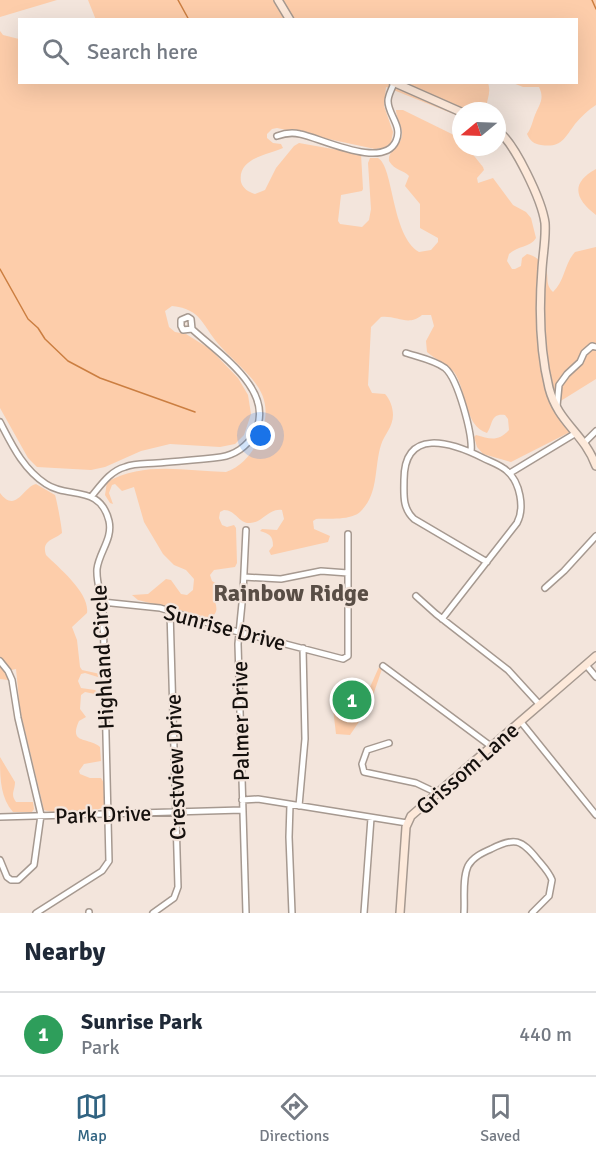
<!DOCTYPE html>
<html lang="en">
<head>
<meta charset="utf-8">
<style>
  :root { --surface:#fff; --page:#f6f6f7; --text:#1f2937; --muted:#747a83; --line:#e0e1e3; --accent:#316381 }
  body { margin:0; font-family:Signika,sans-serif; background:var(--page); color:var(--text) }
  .compass { position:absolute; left:452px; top:102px; width:54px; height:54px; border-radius:50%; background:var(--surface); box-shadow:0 6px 24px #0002; rotate:251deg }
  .you { position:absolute; left:261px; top:436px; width:21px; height:21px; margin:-15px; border:4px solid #fff; border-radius:50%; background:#1a73e8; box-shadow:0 0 0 9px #1a73e833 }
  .badge { display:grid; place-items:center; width:39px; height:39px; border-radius:50%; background:var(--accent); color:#fff; font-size:20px; font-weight:700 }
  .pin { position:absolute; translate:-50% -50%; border:3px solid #fff; box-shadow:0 2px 6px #0006 }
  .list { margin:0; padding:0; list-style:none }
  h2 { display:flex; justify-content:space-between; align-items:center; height:78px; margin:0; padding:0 24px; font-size:26px }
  h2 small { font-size:20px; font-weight:400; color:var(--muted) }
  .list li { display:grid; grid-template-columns:39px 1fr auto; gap:18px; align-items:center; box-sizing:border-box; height:84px; padding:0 24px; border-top:2px solid var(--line) }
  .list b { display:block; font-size:22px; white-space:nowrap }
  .list p { margin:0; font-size:20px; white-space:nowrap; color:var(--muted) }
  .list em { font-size:20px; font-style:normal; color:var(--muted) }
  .icon { flex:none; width:33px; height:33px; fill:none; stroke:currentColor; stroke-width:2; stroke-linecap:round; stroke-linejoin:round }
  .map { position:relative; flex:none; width:596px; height:913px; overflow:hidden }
  .search { position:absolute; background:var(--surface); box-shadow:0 6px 24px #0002; left:18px; right:18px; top:18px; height:66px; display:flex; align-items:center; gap:15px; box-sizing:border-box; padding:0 21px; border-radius:0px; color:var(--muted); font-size:22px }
  .sheet { height:162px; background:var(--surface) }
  nav { display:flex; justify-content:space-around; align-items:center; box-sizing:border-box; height:84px; border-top:2px solid var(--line); background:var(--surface); font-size:16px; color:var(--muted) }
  nav a { display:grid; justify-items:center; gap:3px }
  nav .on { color:var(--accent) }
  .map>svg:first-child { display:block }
  .green { fill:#fdcdaa }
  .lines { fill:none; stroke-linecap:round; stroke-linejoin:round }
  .stream { stroke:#cb7e41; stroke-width:1.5 }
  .street-casing { stroke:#a69990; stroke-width:8 }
  .secondary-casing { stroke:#a69990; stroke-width:10 }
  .street { stroke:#fff; stroke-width:5 }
  .secondary { stroke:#fde9da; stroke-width:7 }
  .labels { text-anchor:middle; stroke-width:4.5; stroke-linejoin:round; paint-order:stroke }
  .street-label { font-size:22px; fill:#15100d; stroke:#f3e5dc }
  .neighbourhood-label { font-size:24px; font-weight:bold; fill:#594e46; stroke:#f3e5dc }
</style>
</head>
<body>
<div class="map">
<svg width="596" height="913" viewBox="0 0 596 913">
  <rect width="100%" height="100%" fill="#f3e5dc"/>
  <path class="green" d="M0 0H57L0 17Z
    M88 0H596V105C588 110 581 117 575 124 564 139 561 148 541 145 534 144 530 141 527 134 532 127 532 122 535 115 539 105 545 99 539 87H523L513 83 576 82V20H96Z
    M0 31 3 35 19 39 20 82 488 83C492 95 485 100 487 111H461V117L386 87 384 106 393 132 391 143 384 148 375 149 277 128 272 129 267 134V138L273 143 281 144 283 148C268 155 237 158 241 182 243 189 249 192 255 194L265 190 276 168 294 146 299 143 361 154 363 189 362 191 341 195 338 221 340 224 362 227 369 220 371 209 368 163 370 158H378C394 167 391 235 419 252L431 250 438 242V238L420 228V204L405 186 409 176C404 170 395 171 389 161 388 149 401 147 402 135 403 126 396 118 396 110H403L458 137 461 140V147H467L483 167 484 170 477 178 478 183 493 178 513 205 526 212 531 218 536 238C531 247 517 246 509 254L507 261 512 269H515L521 266 522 258 527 254C534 255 543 262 546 269 549 279 545 284 553 292 565 281 564 264 575 252L596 247V379L559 402 558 406 571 425 570 432 511 462 483 454 477 447 474 437 476 435C490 439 498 442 509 430L508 419 505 415C490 413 493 425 487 433 464 426 467 390 454 372 446 363 436 360 427 352L426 341 434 326 431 315H422C408 327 397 315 381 317L371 327 368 385 372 393 385 394C390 399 393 408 393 415 393 427 384 435 381 445 374 467 379 493 361 511 352 521 328 518 316 519L313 521 314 529 330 536 328 542 271 555 269 551 273 546C273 535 269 534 260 531L262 529 277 530 284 519 282 510C268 508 263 523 250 523 239 524 236 510 224 510L220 512 219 518 222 525 227 527 234 525 236 528 237 563 235 567 214 570 210 575 212 581 236 595 234 600C227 596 220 592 215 601 217 609 218 613 210 618L138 600 132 595 148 594 166 579 171 580 181 594 187 595 193 590 194 579 186 570 174 565 163 554 144 522 134 487 122 491 115 484 112 485 109 493 113 504 110 503 105 495 107 482C144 461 186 471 226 472 241 467 251 455 258 441 280 394 250 378 222 348 202 327 203 309 172 306L165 311 169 327 175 332 186 334 210 349 238 378 248 395 251 414 244 435 235 444 220 447 170 444 141 451 105 467 91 470 37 467 28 458 0 408Z
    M596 169V215C575 199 570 183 596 169Z
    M36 484 55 495C57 501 62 528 62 533 54 540 41 540 46 555 59 568 90 593 87 613L72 627 77 640 80 667 82 670 100 674 101 678 85 673 81 674 78 681 81 688 95 690 100 695 85 692 81 695 80 709 86 717 79 721C68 745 89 737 100 747L101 761 84 764 79 771 80 774 90 778H101L104 783V807C95 813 54 814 44 810L20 710 16 669 11 670 8 680 0 679V493C16 514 23 487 36 484Z
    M379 667 382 669 369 707 350 735 336 734 331 691 366 696Z
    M0 757 15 782C15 791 10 794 16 802H33L34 809 32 812H13C0 797 0 777 0 757Z"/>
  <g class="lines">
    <path class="stream" d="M178 0 189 20
      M592 0 596 9
      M0 269 28 319 38 328 45 339 68 361 100 378 195 412"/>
    <defs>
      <path id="street" d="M277 136C285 133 291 132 300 134 321 138 383 170 396 141 403 126 388 115 388 101 388 95 392 89 394 83
        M406 353C418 357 434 360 445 368 458 379 473 435 471 452
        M557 406 559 385 567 374 580 362 584 353 592 346 596 347
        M0 422C12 445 23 469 46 484 68 499 100 484 109 521 113 539 99 552 97 569 96 583 102 596 103 610L109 861 102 871 36 913
        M584 443 596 431
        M510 473 576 433
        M91 497C101 485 110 471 125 467 135 463 146 464 157 463 178 461 200 460 221 457 234 455 247 447 254 434 278 392 219 354 192 329L191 319 188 317 181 320V326L183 330 192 329
        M244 577 281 579 321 571 348 573
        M545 588 564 571 596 536
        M416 596 436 614 508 670 540 705
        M102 602 160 608 231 630 343 659 348 656V534
        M442 619 517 523C525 508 520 482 507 471 501 465 491 462 483 458 451 442 404 427 404 480 404 494 402 508 414 519L487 562
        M0 661 8 671 12 680 18 718 41 815 34 865 18 880H11L7 877 0 860
        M586 665 596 677
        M383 666 492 747
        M521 722 596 815
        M389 743 367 750 362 764 364 772 416 783 437 793
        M242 800 258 799 407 823
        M290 805 289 837 292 913
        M299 806 305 739 303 648
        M0 817 242 810
        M89 912V913
        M153 913 174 898 178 887 170 611
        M246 913 238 644 243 593 246 530
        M364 913 371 818
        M464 913C465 899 462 879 468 866 473 857 482 853 491 849 515 837 521 839 538 860 543 866 549 872 552 880L549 896 532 913"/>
      <path id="secondary" d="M278 0 290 20
        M393 82 461 112
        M497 130C515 143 542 201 545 223 546 239 543 253 542 269 539 307 540 351 549 388 558 423 584 433 596 466
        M400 913 406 827 411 816 596 656"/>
    </defs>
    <use href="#street" class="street-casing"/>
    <use href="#secondary" class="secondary-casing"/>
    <use href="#street" class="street"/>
    <use href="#secondary" class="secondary"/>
  </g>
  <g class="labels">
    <g class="street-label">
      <text transform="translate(225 627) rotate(15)" y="8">Sunrise Drive</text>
      <text transform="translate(102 657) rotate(-93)" y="8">Highland Circle</text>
      <text transform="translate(240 721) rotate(-91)" y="8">Palmer Drive</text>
      <text transform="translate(175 767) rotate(-92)" y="8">Crestview Drive</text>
      <text transform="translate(467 768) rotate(-41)" y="8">Grissom Lane</text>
      <text transform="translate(103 814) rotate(-2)" y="8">Park Drive</text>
    </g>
    <g class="neighbourhood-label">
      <text x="291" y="601">Rainbow Ridge</text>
    </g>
  </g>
</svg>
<svg class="compass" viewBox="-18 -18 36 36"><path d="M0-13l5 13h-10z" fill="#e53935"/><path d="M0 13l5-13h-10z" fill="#747a83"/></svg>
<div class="you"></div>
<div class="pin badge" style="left:352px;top:700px;background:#2e9e5b">1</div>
<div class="search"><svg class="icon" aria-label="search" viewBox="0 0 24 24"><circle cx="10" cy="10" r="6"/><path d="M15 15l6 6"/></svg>Search here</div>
</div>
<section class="sheet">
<h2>Nearby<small></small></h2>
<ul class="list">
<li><span class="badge" style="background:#2e9e5b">1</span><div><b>Sunrise Park</b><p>Park</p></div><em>440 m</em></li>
</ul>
</section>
<nav>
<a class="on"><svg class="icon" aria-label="map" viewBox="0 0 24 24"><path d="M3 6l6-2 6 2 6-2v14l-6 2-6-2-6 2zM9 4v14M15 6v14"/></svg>Map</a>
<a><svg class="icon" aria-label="directions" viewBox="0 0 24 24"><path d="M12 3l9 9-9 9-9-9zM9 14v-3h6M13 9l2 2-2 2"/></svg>Directions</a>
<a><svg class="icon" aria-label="saved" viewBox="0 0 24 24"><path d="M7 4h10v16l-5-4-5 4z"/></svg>Saved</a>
</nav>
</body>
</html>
